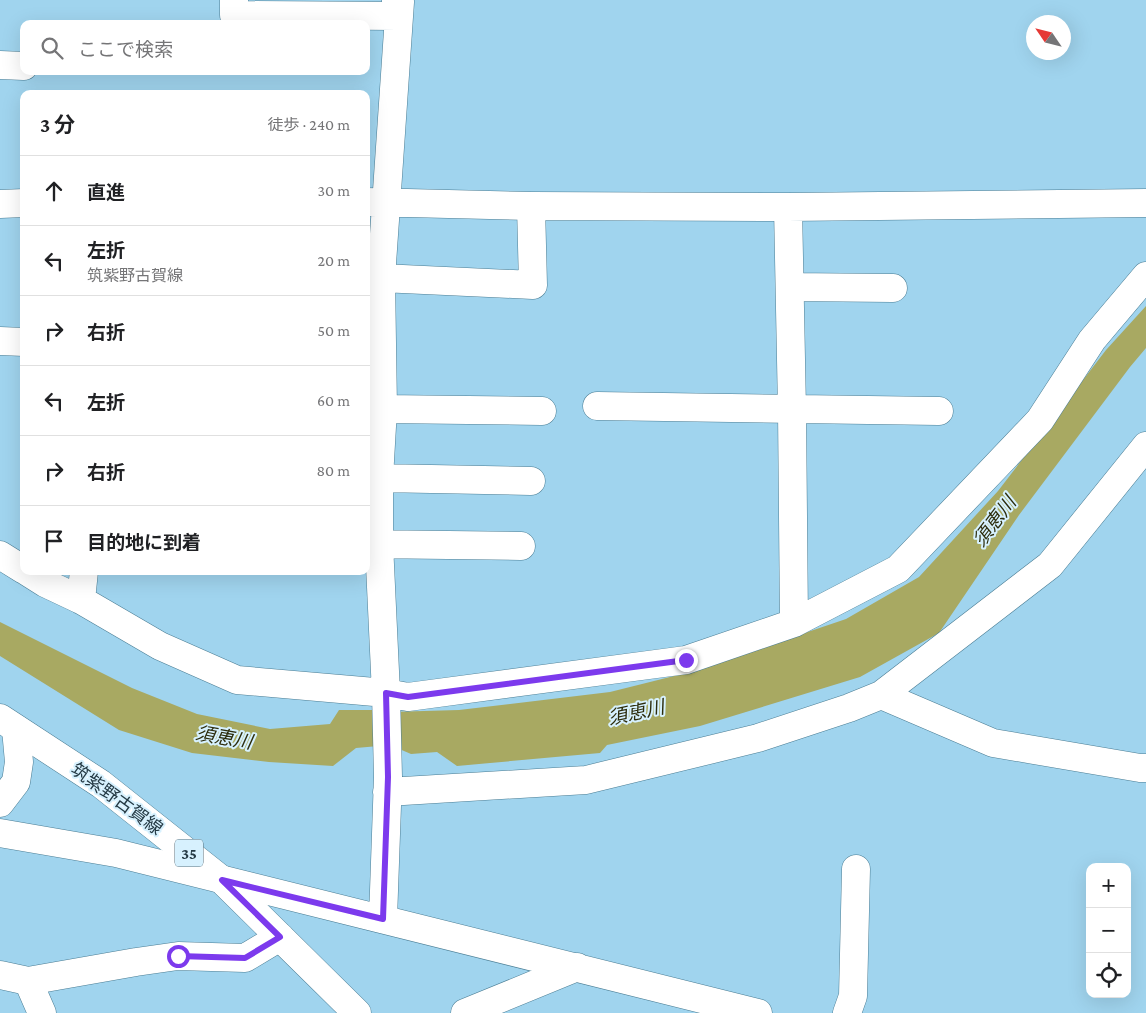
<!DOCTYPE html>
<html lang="ja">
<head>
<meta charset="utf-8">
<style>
  :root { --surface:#fff; --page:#f6f6f6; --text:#202124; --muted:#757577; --line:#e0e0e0 }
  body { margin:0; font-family:"Crimson Pro","Noto Sans JP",serif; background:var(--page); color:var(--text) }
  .controls { position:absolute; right:15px; bottom:15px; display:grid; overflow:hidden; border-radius:10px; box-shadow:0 5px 20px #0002 }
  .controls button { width:45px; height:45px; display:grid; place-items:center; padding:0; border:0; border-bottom:1px solid var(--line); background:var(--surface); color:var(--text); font:25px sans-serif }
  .compass { position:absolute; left:1026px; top:15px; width:45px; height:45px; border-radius:50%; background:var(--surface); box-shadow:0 5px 20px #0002; rotate:305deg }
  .stop { position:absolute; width:15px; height:15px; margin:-11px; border:4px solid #7c3aed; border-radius:50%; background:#fff }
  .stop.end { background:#7c3aed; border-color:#fff; box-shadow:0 1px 5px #0008 }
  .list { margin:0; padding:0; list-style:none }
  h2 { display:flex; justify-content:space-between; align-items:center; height:65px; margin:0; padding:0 20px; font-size:21px }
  h2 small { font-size:16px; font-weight:400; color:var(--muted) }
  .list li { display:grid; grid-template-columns:32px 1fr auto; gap:15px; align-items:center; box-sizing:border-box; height:70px; padding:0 20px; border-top:1px solid var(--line) }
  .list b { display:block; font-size:19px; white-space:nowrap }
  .list p { margin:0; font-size:16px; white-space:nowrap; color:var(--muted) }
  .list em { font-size:16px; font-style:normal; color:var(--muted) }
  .icon { flex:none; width:28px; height:28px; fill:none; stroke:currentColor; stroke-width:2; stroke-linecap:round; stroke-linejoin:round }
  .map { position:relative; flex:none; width:1146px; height:1013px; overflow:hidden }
  .search { position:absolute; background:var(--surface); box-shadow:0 5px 20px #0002; left:20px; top:20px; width:350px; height:55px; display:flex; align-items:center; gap:12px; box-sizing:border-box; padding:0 18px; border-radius:10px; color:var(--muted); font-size:19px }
  .panel { position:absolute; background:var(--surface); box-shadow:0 5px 20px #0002; left:20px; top:90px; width:350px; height:485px; border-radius:10px }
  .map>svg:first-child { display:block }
  .water { fill:#a8a962 }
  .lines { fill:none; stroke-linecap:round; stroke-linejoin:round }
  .minor-casing { stroke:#4a7d94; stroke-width:29 }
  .major-casing { stroke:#4a7d94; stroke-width:29 }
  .minor { stroke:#fff; stroke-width:28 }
  .major { stroke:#fff; stroke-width:28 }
  .route { stroke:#7c3aed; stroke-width:6 }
  .labels { text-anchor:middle; stroke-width:4; stroke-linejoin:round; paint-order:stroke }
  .shield { fill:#d7f1fe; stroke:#5a707c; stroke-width:1 }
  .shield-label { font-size:16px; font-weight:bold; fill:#243944 }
  .street-label { font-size:18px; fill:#243944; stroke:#d7f1fe }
  .water-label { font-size:19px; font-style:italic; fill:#2c2c0c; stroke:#d7f1fe }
</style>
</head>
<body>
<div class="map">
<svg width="1146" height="1013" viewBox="0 0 1146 1013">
  <rect width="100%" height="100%" fill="#a0d4ee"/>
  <path class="water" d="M1146 306V348L1130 367 1019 515 939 633 860 677 700 726 607 745 600 753 457 766 437 752 411 754 390 745 356 748 333 766 269 762 192 753 119 730 0 656V622L132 688 197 714 270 729 330 724 339 710H372L389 712 459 710 610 692 690 672 846 619 919 577 998 491 1106 350Z"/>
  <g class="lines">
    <defs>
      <path id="minor" d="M234 0V15L398 16
        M0 65 24 66
        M366 202 531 206 788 207 1146 203
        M0 204 24 203
        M788 207 792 410 794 623
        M381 278 533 285 531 206
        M790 287 893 288
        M0 341 24 342
        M597 406 939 411
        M383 409 542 411
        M379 478 531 481
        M366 544 521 546
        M0 555 24 570
        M26 571 45 583 81 600 160 646 237 680 386 693 408 697 686 660 794 623 898 569 1040 420 1092 340 1146 276
        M81 600 84 571
        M881 695 993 743 1140 768H1146
        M387 792 586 780 758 738 849 708 881 695 1050 565 1146 446
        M0 803 16 782 19 762 16 729
        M0 833 116 853 758 1013
        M383 919 388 777 386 693 379 544V478L383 409 381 278 400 2 396 0
        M0 975 28 981
        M42 1013 28 981 136 962 178 956 245 958 280 937
        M465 1013 577 967
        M847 1013 853 996 856 869"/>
      <path id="major" d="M0 718 101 784 222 880 357 1013"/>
    </defs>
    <use href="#minor" class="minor-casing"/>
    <use href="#major" class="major-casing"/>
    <use href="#minor" class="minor"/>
    <use href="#major" class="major"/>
  </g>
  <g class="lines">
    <path class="route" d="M178 956 245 958 280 937 222 880 383 919 388 777 386 693 408 697 686 660"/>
  </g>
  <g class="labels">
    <rect class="shield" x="175" y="839.5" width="28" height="27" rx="4"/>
    <g class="shield-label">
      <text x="189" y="859">35</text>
    </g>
    <g class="street-label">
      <text transform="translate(117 799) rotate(36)" y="6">筑紫野古賀線</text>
    </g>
    <g class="water-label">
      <text transform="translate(994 521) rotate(-53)" y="7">須恵川</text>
      <text transform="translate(636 712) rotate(-12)" y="7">須恵川</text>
      <text transform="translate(224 737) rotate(10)" y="7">須恵川</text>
    </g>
  </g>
</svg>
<div class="controls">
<button>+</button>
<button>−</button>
<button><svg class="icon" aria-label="locate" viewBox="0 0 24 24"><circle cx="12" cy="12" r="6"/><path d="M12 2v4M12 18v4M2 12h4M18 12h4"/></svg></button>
</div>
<svg class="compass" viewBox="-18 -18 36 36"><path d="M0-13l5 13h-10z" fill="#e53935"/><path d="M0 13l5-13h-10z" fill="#757577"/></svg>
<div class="stop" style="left:178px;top:956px"></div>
<div class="stop end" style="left:686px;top:660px"></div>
<div class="search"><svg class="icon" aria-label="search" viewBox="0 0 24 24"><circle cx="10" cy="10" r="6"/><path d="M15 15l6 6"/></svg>ここで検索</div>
<section class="panel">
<h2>3 分<small>徒歩 · 240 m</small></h2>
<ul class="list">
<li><svg class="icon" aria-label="ahead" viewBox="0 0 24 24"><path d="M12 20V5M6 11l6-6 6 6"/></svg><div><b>直進</b></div><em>30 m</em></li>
<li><svg class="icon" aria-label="left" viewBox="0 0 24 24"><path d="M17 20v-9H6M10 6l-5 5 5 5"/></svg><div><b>左折</b><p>筑紫野古賀線</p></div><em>20 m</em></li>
<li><svg class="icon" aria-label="right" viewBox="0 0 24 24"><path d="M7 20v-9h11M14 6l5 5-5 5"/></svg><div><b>右折</b></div><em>50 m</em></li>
<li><svg class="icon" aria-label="left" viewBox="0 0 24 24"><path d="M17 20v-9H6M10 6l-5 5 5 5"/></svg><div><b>左折</b></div><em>60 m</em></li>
<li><svg class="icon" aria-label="right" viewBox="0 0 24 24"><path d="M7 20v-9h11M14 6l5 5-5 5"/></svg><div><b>右折</b></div><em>80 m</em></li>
<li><svg class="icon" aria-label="arrive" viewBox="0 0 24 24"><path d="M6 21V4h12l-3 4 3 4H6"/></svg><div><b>目的地に到着</b></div></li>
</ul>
</section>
</div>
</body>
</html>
